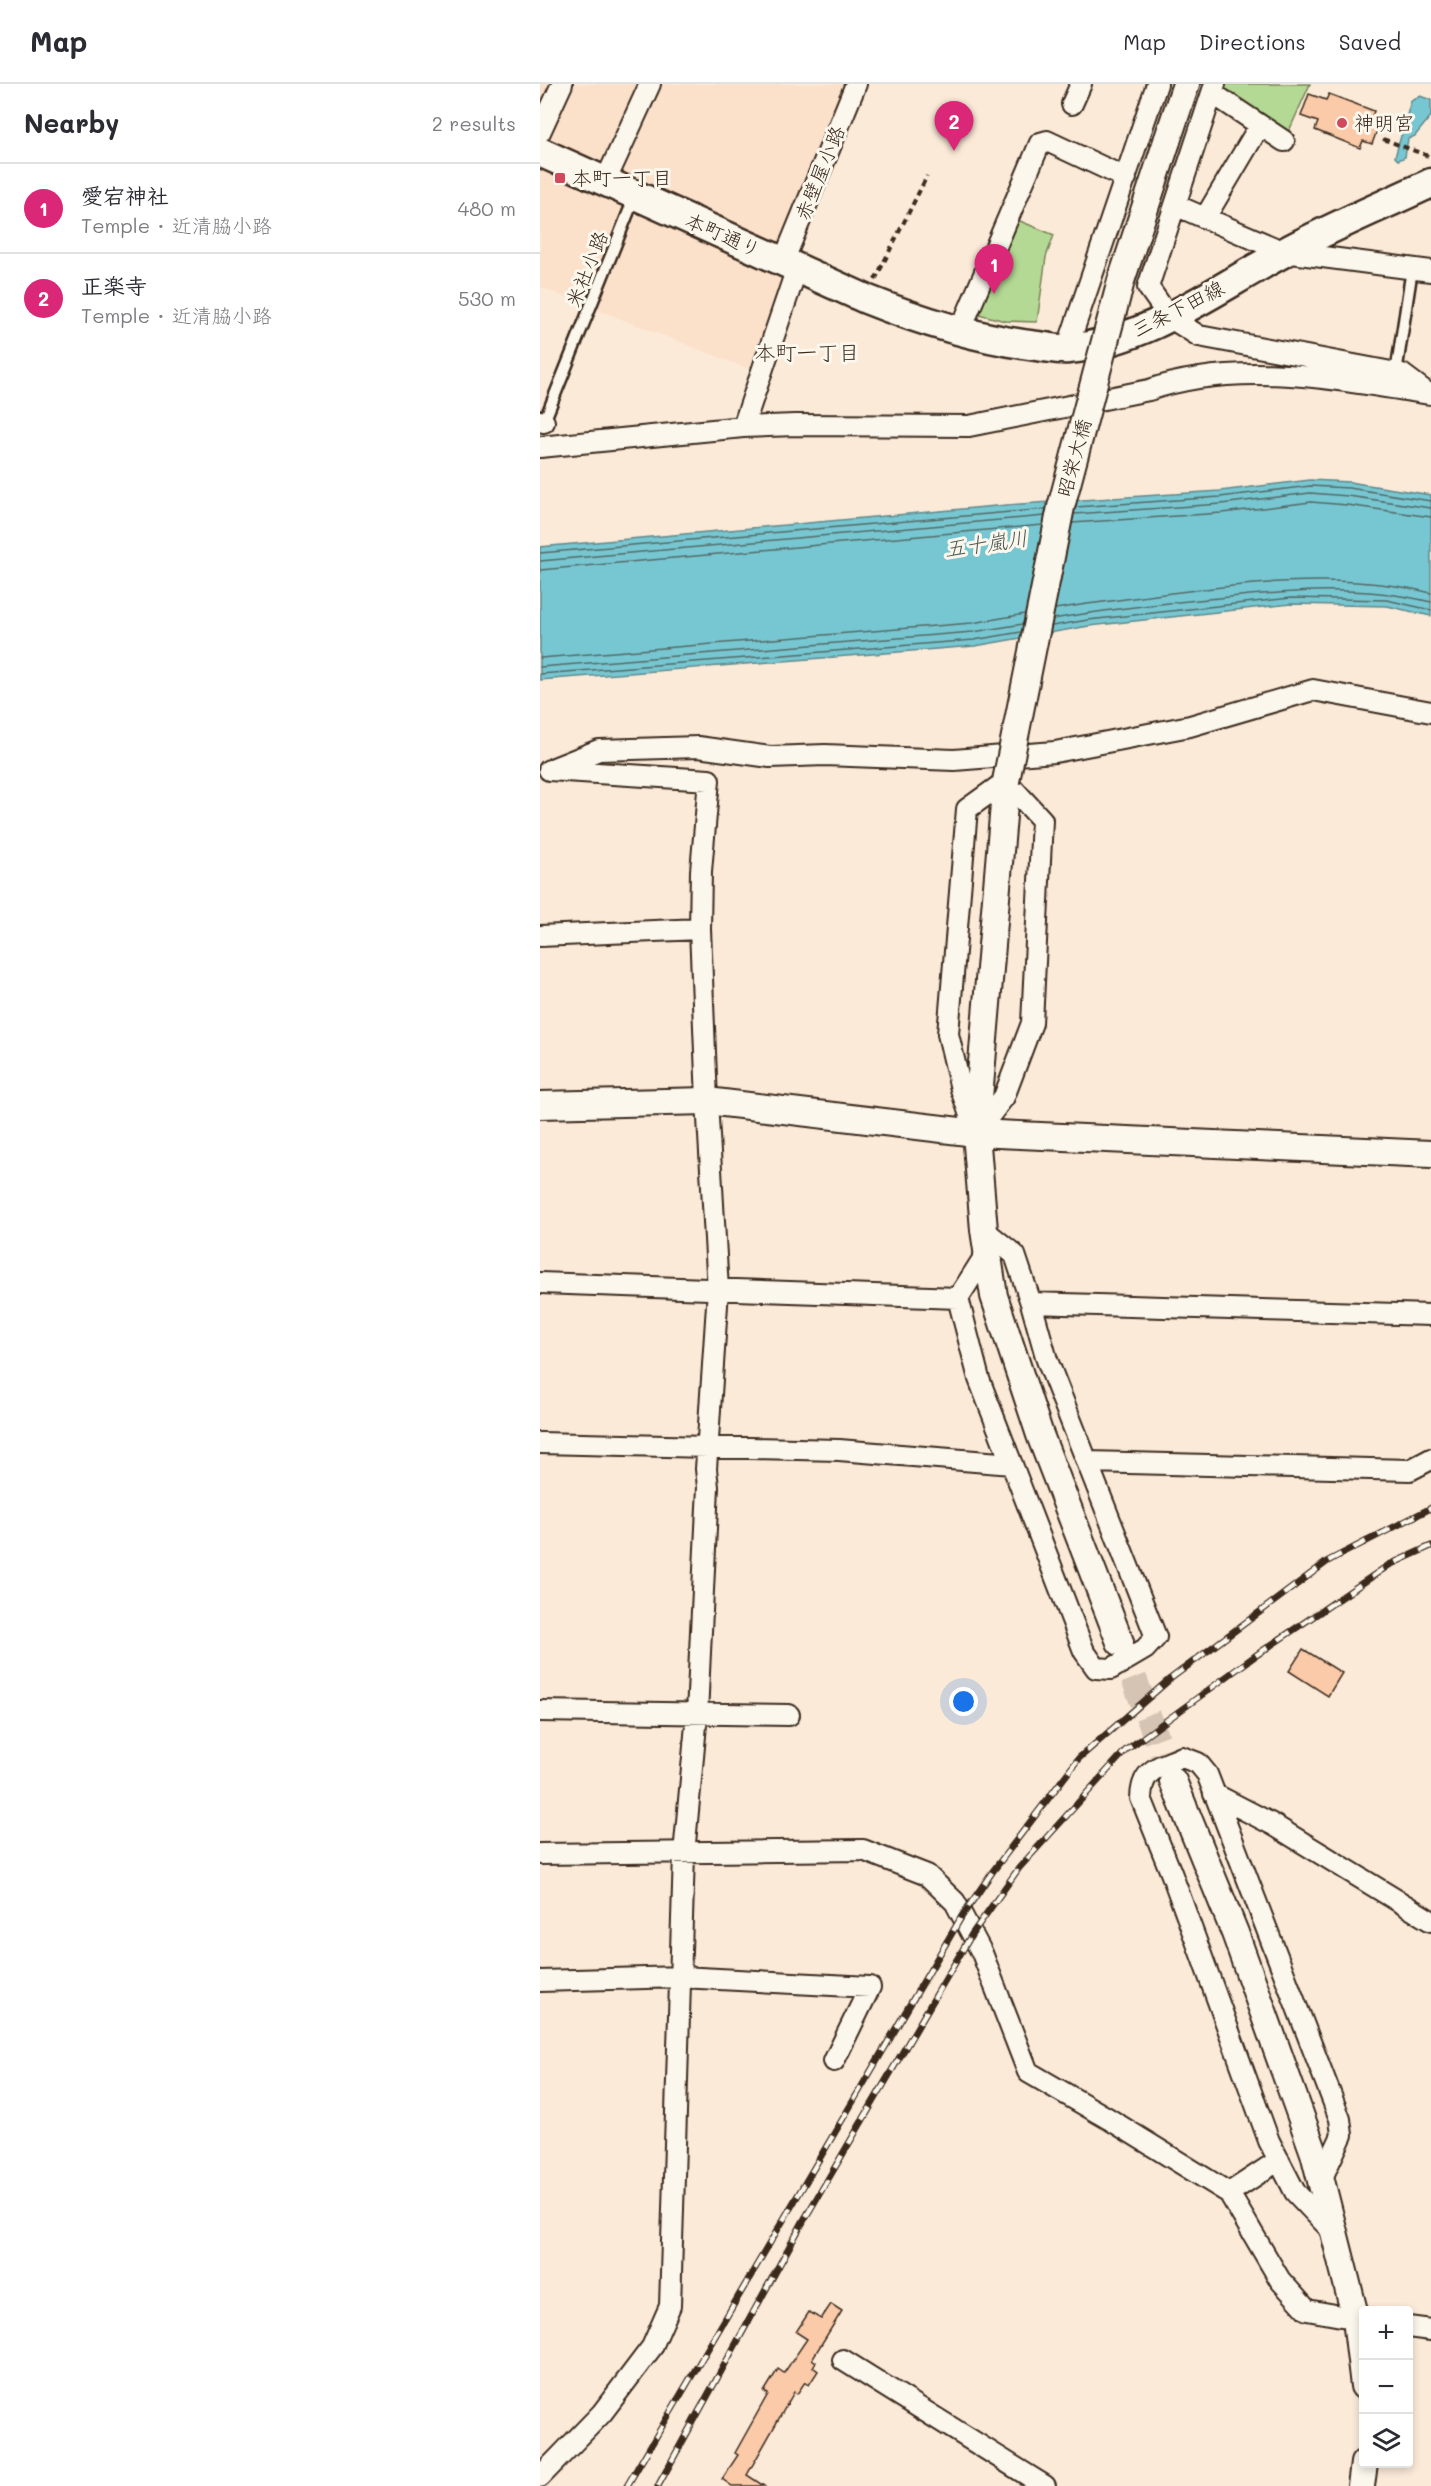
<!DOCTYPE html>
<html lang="en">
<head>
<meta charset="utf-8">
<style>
  :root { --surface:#fff; --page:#f2f2f3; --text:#2b2b33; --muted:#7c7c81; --line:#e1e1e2; --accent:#db2777 }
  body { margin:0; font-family:Mali,"Klee One",sans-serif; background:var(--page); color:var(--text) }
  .controls { position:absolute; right:18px; bottom:18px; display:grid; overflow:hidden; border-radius:6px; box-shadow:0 3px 9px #0003 }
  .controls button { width:54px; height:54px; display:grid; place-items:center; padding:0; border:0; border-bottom:2px solid var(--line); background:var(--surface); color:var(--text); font:30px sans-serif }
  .you { position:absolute; left:424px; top:1618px; width:21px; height:21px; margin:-15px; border:4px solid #fff; border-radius:50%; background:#1a73e8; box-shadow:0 0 0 9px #1a73e833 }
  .badge { display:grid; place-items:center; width:39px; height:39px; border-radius:50%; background:var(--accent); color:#fff; font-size:20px; font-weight:700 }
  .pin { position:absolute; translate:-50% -50px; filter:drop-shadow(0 2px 3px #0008) }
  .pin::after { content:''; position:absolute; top:32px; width:21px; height:18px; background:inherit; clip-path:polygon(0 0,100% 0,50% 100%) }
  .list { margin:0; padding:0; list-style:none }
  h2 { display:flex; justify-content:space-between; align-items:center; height:78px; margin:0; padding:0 24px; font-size:26px }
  h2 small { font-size:20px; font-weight:400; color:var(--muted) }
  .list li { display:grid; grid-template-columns:39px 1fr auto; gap:18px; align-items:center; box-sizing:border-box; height:90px; padding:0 24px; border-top:2px solid var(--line) }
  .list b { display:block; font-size:22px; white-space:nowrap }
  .list p { margin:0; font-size:20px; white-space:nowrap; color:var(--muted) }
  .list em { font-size:20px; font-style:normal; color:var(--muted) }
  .icon { flex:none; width:33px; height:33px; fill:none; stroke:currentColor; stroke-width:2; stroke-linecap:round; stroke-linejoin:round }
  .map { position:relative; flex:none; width:891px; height:2402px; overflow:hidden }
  header { display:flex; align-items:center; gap:36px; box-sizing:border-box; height:84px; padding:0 30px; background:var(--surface); border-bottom:2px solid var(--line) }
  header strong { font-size:28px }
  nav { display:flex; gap:33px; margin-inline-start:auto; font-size:21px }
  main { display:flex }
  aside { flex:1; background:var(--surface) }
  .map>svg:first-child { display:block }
  .built { fill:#fbe0ca }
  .green { fill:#b4d994; stroke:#788259; stroke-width:1.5 }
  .water { fill:#77c7d2; stroke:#5f888a; stroke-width:1.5 }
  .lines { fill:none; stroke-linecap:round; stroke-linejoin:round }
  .shore { stroke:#536966; stroke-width:1.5 }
  .building { fill:#facaa9; stroke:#3b2a1e; stroke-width:1.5 }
  .tertiary-tunnel { stroke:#d5c4b3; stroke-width:26; stroke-dasharray:26 13; stroke-linecap:butt }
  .service-casing { stroke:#3b2a1e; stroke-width:15 }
  .minor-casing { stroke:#3b2a1e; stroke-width:24 }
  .tertiary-casing { stroke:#3b2a1e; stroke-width:30 }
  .secondary-casing { stroke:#3b2a1e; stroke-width:33 }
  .path { stroke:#3b2a1e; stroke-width:4; stroke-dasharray:6 4.5; stroke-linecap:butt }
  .service { stroke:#fbf7ec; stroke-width:10 }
  .minor { stroke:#fbf7ec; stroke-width:20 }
  .tertiary { stroke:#fbf7ec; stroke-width:26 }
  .secondary { stroke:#fbf7ec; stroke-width:28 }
  .rail-casing { stroke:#3b2a1e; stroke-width:7 }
  .rail { stroke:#fbf7ec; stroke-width:4.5; stroke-dasharray:14; stroke-linecap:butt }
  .tertiary-bridge-casing { stroke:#3b2a1e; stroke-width:30; stroke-linecap:butt }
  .tertiary-bridge { stroke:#fbf7ec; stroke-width:26 }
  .poi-dot { fill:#d1495b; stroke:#fbf7ec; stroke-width:2 }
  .labels { text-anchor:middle; stroke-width:6; stroke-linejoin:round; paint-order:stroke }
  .poi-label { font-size:20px; fill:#3b2a1e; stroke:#fbf7ec; text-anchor:start }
  .street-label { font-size:20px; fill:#3b2a1e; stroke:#fbf7ec }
  .neighbourhood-label { font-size:21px; fill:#3b2a1e; stroke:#fbf7ec }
  .water-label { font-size:21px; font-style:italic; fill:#4d5954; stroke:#fbf7ec }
</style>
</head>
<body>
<header>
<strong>Map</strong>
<nav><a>Map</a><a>Directions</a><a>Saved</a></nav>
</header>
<main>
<aside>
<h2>Nearby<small>2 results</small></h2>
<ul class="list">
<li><span class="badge">1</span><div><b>愛宕神社</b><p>Temple · 近清脇小路</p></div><em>480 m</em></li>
<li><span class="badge">2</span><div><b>正楽寺</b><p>Temple · 近清脇小路</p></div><em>530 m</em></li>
</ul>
</aside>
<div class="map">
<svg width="891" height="2402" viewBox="0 0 891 2402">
  <rect width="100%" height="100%" fill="#fbead8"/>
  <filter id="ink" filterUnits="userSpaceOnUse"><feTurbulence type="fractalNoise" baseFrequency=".0167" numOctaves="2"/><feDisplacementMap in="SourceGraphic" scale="12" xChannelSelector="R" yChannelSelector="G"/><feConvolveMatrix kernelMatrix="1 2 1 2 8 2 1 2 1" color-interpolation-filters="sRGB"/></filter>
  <g filter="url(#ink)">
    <path class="built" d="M0 0H327L209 285 0 203Z"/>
    <path class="green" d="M685 0H770L749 47 716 29 684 3Z
      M475 135 514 151 506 173 497 238 465 237 435 229Z"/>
    <path class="water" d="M880 12 891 16V32L875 52 868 55 865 73 858 76 855 73 871 17Z
      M770 396 809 398 891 411V532L847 522 751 520 549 542 435 562 0 596V463L467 421 680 407Z"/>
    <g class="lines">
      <path class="shore" d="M536 423 680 413 770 402 809 404 891 417
        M534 430 681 420 770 409 808 412 891 424
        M532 439 682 429 771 418 807 421 891 433
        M0 469 506 425
        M0 477 505 432
        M0 486 503 441
        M515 525 547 520C653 507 787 482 891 509
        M513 535C564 526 616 520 668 515 742 508 818 499 891 518
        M512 542 548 536 751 514 847 516 891 526
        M0 574 432 539 485 530
        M0 583 433 548 483 540
        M0 590 434 556 481 548"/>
    </g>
    <path class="building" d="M769 10 786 16 789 10 834 27 830 38 839 41 832 60 823 57 820 64 775 46 778 38 761 32Z
      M763 1565 802 1589 788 1612 749 1587Z
      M291 2220 302 2227 272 2275 276 2278 273 2283 278 2287 269 2301 265 2298 257 2310 254 2308 207 2391 224 2402H192L182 2395 198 2371 195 2369 228 2310 224 2308 238 2285 244 2289 267 2255 256 2248 269 2228 281 2235Z"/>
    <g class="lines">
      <path class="tertiary-tunnel" d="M580 1558 633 1697"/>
      <defs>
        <path id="service" d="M856 289 872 185
          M4 338 95 112"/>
        <path id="minor" d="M675 0 608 203 629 233 659 252 862 290 886 308
          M672 9 744 57
          M532 20 541 0
          M0 48 22 0
          M65 98 110 0
          M635 121 744 168 891 187
          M665 134 720 41
          M243 178 316 0
          M420 247 500 59 507 57 586 94
          M527 265 617 0
          M0 337 4 338
          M203 343 257 184
          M0 363 203 343 255 341 429 342 609 306C699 275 800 296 891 310
          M14 684 59 666 158 663 230 673 285 671 414 676 515 668 650 642 773 606 891 628
          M466 697 502 736 492 939 464 1013 436 1049 421 1005 408 950 427 725Z
          M0 852 160 845
          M444 1146 475 1171 491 1219 507 1276 616 1553 605 1565 571 1585 556 1584 544 1567 439 1295 418 1214 448 1167
          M0 1199 418 1214
          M491 1219 891 1231
          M0 1359 299 1366 472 1380
          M548 1378 870 1386 891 1375
          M0 1627 249 1631
          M674 1710 732 1740 891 1837
          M0 1770 323 1766 387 1791 415 1818 442 1869 488 1988 569 2035 689 2109 740 2196 767 2226 824 2236
          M0 1897 141 1893 330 1903 294 1977
          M781 2096 802 2051 800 2035 667 1690 658 1679 642 1673C618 1684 602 1684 601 1714L632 1791 729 2057 755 2108 793 2148
          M689 2109 739 2076
          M868 2243 891 2246
          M303 2276 505 2402
          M0 2393 62 2329 112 2263 130 2222 144 1770 157 1630 168 1403 166 1385 178 1206 167 1017 160 845 161 787 169 696 9 686"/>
        <path id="tertiary" d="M627 57 646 0
          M466 697 436 1049 444 1146 454 1212 500 1351 580 1558
          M0 1021 167 1017 436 1049 891 1070
          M633 1697 695 1849 774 2069 816 2235 824 2302
          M821 2402 824 2379"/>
        <path id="secondary" d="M0 68 326 215C381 237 438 255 497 262 507 263 518 266 528 265 608 257 674 206 743 169 791 143 842 122 891 99"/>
      </defs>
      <use href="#service" class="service-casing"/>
      <use href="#minor" class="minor-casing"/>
      <use href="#tertiary" class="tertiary-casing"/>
      <use href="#secondary" class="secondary-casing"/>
      <path class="path" d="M843 55 891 73
        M335 196 387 92"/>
      <use href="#service" class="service"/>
      <use href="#minor" class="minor"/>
      <use href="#tertiary" class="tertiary"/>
      <use href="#secondary" class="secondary"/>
      <defs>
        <path id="rail" d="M87 2402 422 1832 453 1787 539 1674 630 1595 788 1477 891 1424
          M118 2402 264 2136 432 1850 479 1784 586 1666 715 1572 849 1481 891 1462"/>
      </defs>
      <use href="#rail" class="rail-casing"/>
      <use href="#rail" class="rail"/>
      <defs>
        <path id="tertiary-bridge" d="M466 697 521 423 581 197 627 57"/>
      </defs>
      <use href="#tertiary-bridge" class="tertiary-bridge-casing"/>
      <use href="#tertiary-bridge" class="tertiary-bridge"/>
    </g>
  </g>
  <g class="poi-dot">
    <circle cx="802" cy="39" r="6"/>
    <rect x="14" y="88" width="12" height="12" rx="3"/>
  </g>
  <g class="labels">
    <g class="poi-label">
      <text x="814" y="46">神明宮</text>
      <text x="32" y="101">本町一丁目</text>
    </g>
    <g class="street-label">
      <text transform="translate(280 89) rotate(-68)" y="7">赤壁屋小路</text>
      <text transform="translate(183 151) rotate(24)" y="7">本町通り</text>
      <text transform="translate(47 185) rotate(-68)" y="7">米社小路</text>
      <text transform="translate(638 225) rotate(-27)" y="7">三条下田線</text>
      <text transform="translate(534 374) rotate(-75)" y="7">昭栄大橋</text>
    </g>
    <g class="neighbourhood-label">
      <text x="267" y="276">本町一丁目</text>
    </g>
    <g class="water-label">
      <text transform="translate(446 460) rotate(-8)" y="7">五十嵐川</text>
    </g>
  </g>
</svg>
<div class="controls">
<button>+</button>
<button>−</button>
<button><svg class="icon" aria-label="layers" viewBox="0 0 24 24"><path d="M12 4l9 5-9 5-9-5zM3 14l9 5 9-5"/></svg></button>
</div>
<div class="you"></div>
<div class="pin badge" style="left:454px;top:210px">1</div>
<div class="pin badge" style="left:414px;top:67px">2</div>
</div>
</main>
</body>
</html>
